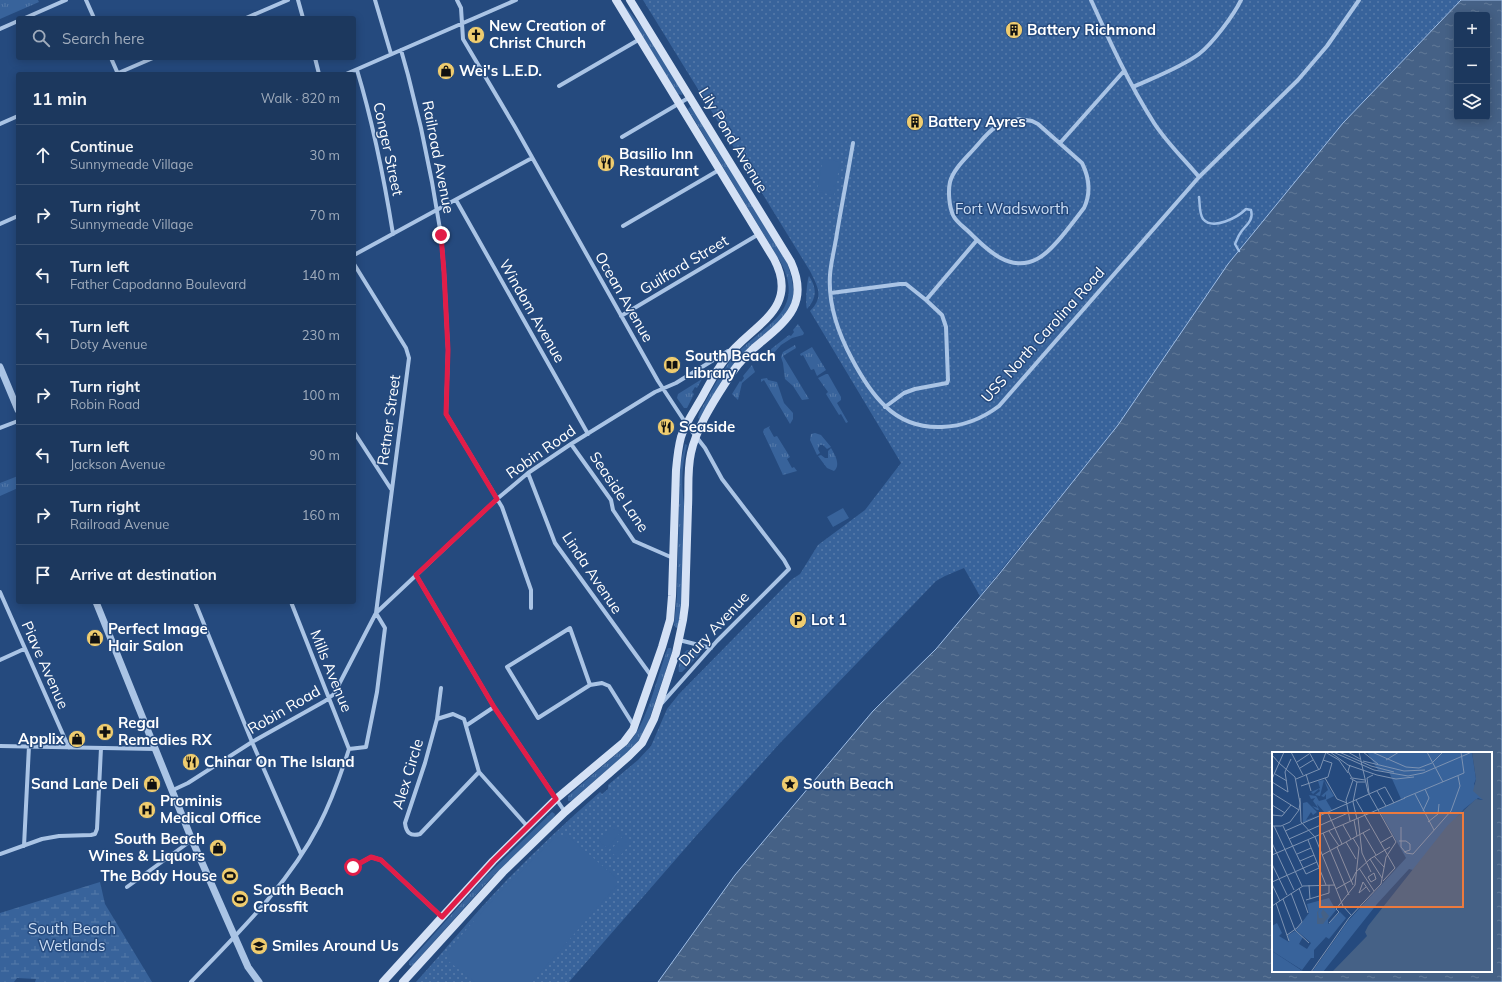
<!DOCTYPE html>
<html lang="en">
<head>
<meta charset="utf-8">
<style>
  :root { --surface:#1c385e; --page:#253f64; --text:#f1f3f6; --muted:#a0acbc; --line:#3a5273 }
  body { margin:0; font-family:Mulish,sans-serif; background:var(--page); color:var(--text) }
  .controls { position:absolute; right:12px; top:12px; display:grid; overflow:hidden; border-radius:4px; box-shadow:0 2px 10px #0003 }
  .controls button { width:36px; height:36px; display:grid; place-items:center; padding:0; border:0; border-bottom:1px solid var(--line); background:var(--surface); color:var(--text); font:20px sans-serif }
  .stop { position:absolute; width:12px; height:12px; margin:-9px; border:3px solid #e11d48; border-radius:50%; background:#fff }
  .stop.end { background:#e11d48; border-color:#fff; box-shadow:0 1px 4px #0008 }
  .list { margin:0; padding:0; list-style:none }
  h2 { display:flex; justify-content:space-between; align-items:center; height:52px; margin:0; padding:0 16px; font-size:17px }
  h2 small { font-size:13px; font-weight:400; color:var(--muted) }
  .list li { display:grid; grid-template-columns:26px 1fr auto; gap:12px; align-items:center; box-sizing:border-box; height:60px; padding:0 16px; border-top:1px solid var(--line) }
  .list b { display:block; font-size:15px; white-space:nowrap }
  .list p { margin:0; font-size:13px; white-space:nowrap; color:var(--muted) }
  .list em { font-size:13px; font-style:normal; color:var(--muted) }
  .icon { flex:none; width:22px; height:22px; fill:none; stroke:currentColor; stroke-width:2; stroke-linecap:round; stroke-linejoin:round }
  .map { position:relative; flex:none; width:1502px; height:982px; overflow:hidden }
  .search { position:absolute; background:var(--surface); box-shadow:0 2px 10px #0003; left:16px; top:16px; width:340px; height:44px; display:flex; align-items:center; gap:10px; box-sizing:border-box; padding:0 14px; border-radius:4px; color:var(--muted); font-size:15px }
  .panel { position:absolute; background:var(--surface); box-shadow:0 2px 10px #0003; left:16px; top:72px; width:340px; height:532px; border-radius:4px }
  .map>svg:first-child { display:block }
  .grass { fill:url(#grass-tufts) }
  .wetland { fill:url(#wetland-marsh) }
  .park { fill:url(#park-dots) }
  .pitch { fill:#38639b }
  .water { fill:url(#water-ripples); stroke:#9fbee6; fill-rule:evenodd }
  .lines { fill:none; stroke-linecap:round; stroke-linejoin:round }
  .stream { stroke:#9fbee6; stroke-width:2.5 }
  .minor { stroke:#aac4e5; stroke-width:4 }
  .tertiary { stroke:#aac4e5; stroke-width:7 }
  .secondary { stroke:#d4e1f5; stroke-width:8 }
  .route { stroke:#e11d48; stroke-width:5 }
  .labels { text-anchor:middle; stroke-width:3; stroke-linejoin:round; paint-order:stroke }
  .poi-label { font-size:15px; font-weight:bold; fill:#fff; stroke:#254a7e; text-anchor:start }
  .street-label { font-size:15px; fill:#fff; stroke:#254a7e }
  .park-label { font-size:15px; fill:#cddef4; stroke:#254a7e }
  .inset-road { fill:none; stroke:#7c92b2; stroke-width:1 }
  .view { fill:#ed7a3d; fill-opacity:0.15; stroke:#ed7a3d; stroke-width:2 }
  .inset-edge { fill:none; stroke:#fff; stroke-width:2 }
</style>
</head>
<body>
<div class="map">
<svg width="1502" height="982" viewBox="0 0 1502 982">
  <defs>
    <pattern id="grass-tufts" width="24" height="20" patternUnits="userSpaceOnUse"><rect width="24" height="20" fill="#38639b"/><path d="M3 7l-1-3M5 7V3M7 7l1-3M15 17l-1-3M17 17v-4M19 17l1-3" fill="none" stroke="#567aaa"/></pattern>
    <pattern id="wetland-marsh" width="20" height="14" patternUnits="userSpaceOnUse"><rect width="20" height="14" fill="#38639b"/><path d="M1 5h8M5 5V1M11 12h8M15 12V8" fill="none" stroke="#567aaa"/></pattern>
    <pattern id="park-dots" width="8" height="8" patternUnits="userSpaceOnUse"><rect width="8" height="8" fill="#38639b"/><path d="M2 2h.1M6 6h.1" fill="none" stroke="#567aaa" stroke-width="1.8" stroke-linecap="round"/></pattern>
    <pattern id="water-ripples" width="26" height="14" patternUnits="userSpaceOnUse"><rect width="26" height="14" fill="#456186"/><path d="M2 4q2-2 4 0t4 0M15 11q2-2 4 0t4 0" fill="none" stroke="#617998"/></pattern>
  </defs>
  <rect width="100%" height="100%" fill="#254a7e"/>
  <path class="grass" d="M0 0H38L39 2 0 19Z
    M621 1 646 32 683 93 682 95 678 94Z
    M690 107H692L787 263C806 315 778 317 750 349 744 356 739 364 734 371 723 387 712 403 700 419L698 418 699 413C710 394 720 373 734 356 762 325 808 313 780 261L689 111 688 109Z
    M798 324 804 333 803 335 792 338 781 345 772 355 766 353 789 335 791 336 794 332 793 330Z
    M795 345 796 348 783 356 809 399 802 400 793 386 785 379 783 363 781 357 783 352Z
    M812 347 826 370 817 376 814 369 811 370 803 355 801 356 800 354Z
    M752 365 755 372 742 383 738 400 732 394 740 381 741 382 744 378 743 376Z
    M826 374H828L841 397V400L837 403 848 422 846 423 841 414 839 415 826 394 828 392 818 378Z
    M767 378 768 380 777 382 784 403 793 413V419L790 424 764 380 761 382V379Z
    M702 379 697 388 695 387 692 392 694 394 687 408H684L677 398 678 394Z
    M770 426 769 428 774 437 777 436 790 457 787 459 792 468 794 467 797 471 783 475 763 432 764 429Z
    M815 433 821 435 831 447 827 449 823 445H820L818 449 820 453 817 455 810 440 811 434Z
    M685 444 687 445C682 464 681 484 684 503L682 602 678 628H676L674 625 677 597 680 466Z
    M831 448C835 455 841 465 834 471L827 468 818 456 821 455 825 458H828V451Z
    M18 476V488L0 496V483Z
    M668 648H671L672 652 647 726 639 740 629 751 571 801H568V796L628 744C647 724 657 677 667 650Z
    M689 650 700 654 682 672H679C677 666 682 654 687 650Z
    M552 812 555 814 554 817 490 879 412 966 409 965V962L486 876Z"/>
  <path class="wetland" d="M100 882 105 904 152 982H35L36 979 17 978 14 982H0V913Z"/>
  <path class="park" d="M643 0H1461L1343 123 1228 264 1118 425 980 596 964 568 945 576 936 581 780 743 696 836 569 982H416C446 949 474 914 505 882 535 851 567 821 600 792L602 794 608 789V785L638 760 651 746 667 709 679 694 791 580 800 574 818 545 865 510 901 463 810 311C824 297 818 287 810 271Z
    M809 276C817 288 817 298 807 309 805 305 807 279 809 276Z"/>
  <path class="pitch" d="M823 159 840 162 834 195 817 192Z
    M843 508 849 518 833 527 827 517Z
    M613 825 621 832 607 848 599 841Z
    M624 835 632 842 618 858 610 851Z
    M557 836H568L615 877 617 885 532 982H475L447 960V953C480 911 519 873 557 836Z"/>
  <path class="water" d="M1461 0H1502V982H658L735 875 873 711 936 649 1000 573 1118 425 1228 264 1343 123ZM1457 15H1487V117H1457ZM1273 753H1491V971H1273Z"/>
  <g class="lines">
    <path class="stream" d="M1199 197C1200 204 1199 213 1203 219 1213 231 1238 217 1246 209L1251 210C1254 220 1246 225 1241 232 1238 236 1237 240 1235 244L1239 251"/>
    <path class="minor" d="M86 0 94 18
      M298 0 303 18
      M375 0 391 54
      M457 0 461 8 463 39 515 127 658 381 687 425 705 448 722 479 784 560 789 569 717 641 662 703
      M1091 0C1110 42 1129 84 1154 123 1167 143 1184 159 1199 177
      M25 18 66 0
      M246 18 288 0
      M0 29 18 21
      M401 50 408 75 421 128 432 182 441 235 444 272 448 350 446 414 502 507 531 590V608
      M111 58 118 74
      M315 58 319 74
      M357 70C373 123 384 178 393 234
      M116 74 153 58
      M346 74 516 0
      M559 86 640 39
      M1133 87C1155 77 1180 68 1199 54 1212 44 1234 15 1241 0
      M1019 119 1032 121 1038 124 1082 163C1089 177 1091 193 1084 208 1073 222 1052 252 1037 259 1010 273 987 250 969 232 964 227 956 222 953 215 949 206 948 191 950 182 953 170 965 159 973 150 991 130 992 125 1019 119Z
      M0 124 18 116
      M622 137 690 97
      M853 143C848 173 842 203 837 233 835 247 831 261 830 275 828 305 838 333 852 359 861 376 871 393 885 406 917 437 966 431 999 406L1199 177 1298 80 1327 46 1359 0
      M1060 143 1124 71
      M456 200 588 434
      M0 224 18 216
      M623 226 719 170
      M354 255 532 158
      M831 293 900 284H906L926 300 942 315 946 327 948 380 947 383 915 389 904 393 885 407
      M926 300 977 240
      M621 316 759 234
      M0 428 18 421
      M354 432 391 489
      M571 444 611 500 613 510 634 541 673 558
      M528 473 555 543 652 677
      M416 575 494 707 565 812
      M0 592 69 748
      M195 602 252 742 301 854
      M291 602 349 749
      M570 628 590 685 538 718 507 667Z
      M679 640 711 648
      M0 660 24 649
      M590 685 602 683 609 686 634 726
      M437 719 441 688
      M467 725 494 707
      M0 746 156 749
      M349 749 366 747 377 692 385 628 376 613 409 358 406 348 354 264
      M479 772 420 834C410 837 406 832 405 823L425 763 437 719 453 714 464 719 479 772 528 827
      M173 790 188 783 252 742 325 701 334 694 376 613 497 499 528 473 571 444 655 392 676 383 728 351
      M24 846 29 746
      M0 854 42 839 59 836 91 835 95 834 97 829 101 748
      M353 867 371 857 381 860 442 917
      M127 887 192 840
      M191 982C238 933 288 885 319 825 332 800 341 774 349 749"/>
    <path class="tertiary" d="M0 367 18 410
      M96 602 192 840 248 967 259 982"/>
    <path class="secondary" d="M383 982 493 861 556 799 624 742 633 730 662 647 670 620 672 596 676 470C677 459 678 448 681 437 685 424 694 411 701 399 709 385 716 370 726 358 751 325 801 310 774 259L616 0
      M403 982 503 872 565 812 629 756 642 743 654 719 676 653 683 620 685 605C686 572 687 540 688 507 689 489 687 471 691 453 696 429 713 402 726 382 733 370 742 359 753 349 783 323 811 307 791 262L630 0"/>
  </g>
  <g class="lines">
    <path class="route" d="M353 867 371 857 381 860 442 917 493 861 556 799 494 707 416 575 497 499 446 414 448 350 444 272 441 235"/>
  </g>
  <defs>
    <symbol id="building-disc" viewBox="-11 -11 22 22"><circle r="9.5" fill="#efcc6f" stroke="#254a7e"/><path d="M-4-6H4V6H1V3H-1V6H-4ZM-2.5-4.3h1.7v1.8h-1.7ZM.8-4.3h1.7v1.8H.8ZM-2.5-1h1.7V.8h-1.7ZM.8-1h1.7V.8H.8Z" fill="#111"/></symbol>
    <symbol id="church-disc" viewBox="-11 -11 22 22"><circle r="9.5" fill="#efcc6f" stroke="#254a7e"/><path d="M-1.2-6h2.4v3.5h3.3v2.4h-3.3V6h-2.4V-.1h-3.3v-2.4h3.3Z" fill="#111"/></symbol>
    <symbol id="shop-disc" viewBox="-11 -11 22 22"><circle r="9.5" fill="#efcc6f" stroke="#254a7e"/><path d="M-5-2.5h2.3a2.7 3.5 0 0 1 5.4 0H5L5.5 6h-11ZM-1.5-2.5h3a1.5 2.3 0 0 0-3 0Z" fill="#111"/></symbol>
    <symbol id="restaurant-disc" viewBox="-11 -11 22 22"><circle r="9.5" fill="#efcc6f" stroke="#254a7e"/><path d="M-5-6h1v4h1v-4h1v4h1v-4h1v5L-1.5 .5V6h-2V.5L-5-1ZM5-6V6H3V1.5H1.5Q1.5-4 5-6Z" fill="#111"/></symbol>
    <symbol id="library-disc" viewBox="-11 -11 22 22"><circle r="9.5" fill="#efcc6f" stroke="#254a7e"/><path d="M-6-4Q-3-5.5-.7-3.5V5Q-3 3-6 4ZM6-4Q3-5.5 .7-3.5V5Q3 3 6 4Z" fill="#111"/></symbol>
    <symbol id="parking-disc" viewBox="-11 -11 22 22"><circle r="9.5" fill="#efcc6f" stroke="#254a7e"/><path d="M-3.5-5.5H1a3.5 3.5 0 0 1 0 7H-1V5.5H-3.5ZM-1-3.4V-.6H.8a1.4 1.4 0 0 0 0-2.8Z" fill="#111"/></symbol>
    <symbol id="pharmacy-disc" viewBox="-11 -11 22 22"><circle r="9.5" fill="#efcc6f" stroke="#254a7e"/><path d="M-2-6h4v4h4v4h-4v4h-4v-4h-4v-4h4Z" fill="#111"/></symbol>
    <symbol id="sight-disc" viewBox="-11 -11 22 22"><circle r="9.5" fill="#efcc6f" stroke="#254a7e"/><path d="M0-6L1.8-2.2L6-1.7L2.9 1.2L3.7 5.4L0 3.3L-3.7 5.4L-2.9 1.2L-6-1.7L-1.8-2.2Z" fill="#111"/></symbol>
    <symbol id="hospital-disc" viewBox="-11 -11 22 22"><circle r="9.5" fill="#efcc6f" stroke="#254a7e"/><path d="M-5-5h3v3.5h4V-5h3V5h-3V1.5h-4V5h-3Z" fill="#111"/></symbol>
    <symbol id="stadium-disc" viewBox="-11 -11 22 22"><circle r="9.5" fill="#efcc6f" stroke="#254a7e"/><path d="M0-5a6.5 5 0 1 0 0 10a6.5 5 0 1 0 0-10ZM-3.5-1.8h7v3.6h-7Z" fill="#111"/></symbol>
    <symbol id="school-disc" viewBox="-11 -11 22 22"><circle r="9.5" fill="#efcc6f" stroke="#254a7e"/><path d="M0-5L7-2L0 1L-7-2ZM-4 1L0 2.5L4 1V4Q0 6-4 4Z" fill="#111"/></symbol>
  </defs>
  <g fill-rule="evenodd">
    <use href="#building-disc" x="1004" y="20" width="20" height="20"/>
    <use href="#church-disc" x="466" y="25" width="20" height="20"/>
    <use href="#shop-disc" x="436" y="61" width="20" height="20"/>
    <use href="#building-disc" x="905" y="112" width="20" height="20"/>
    <use href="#restaurant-disc" x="596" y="153" width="20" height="20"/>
    <use href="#library-disc" x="662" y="355" width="20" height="20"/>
    <use href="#restaurant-disc" x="656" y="417" width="20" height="20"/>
    <use href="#parking-disc" x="788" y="610" width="20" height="20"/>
    <use href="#shop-disc" x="85" y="628" width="20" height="20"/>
    <use href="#pharmacy-disc" x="95" y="722" width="20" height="20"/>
    <use href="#shop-disc" x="67" y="729" width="20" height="20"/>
    <use href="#restaurant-disc" x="181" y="752" width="20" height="20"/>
    <use href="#shop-disc" x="142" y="774" width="20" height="20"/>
    <use href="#sight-disc" x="780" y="774" width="20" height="20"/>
    <use href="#hospital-disc" x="137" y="800" width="20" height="20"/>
    <use href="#shop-disc" x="208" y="838" width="20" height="20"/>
    <use href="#stadium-disc" x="220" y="866" width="20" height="20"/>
    <use href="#stadium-disc" x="230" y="889" width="20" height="20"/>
    <use href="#school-disc" x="249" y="936" width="20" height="20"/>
  </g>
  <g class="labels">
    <g class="poi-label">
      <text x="489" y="31">New Creation of<tspan x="489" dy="17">Christ Church</tspan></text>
      <text x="1027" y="35">Battery Richmond</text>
      <text x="459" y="76">Wei's L.E.D.</text>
      <text x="928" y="127">Battery Ayres</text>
      <text x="619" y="159">Basilio Inn<tspan x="619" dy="17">Restaurant</tspan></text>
      <text x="685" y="361">South Beach<tspan x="685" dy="17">Library</tspan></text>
      <text x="679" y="432">Seaside</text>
      <text x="811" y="625">Lot 1</text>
      <text x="108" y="634">Perfect Image<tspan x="108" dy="17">Hair Salon</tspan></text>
      <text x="118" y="728">Regal<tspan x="118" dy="17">Remedies RX</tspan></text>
      <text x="64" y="744" text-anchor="end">Applix</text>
      <text x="204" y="767">Chinar On The Island</text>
      <text x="139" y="789" text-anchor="end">Sand Lane Deli</text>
      <text x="803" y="789">South Beach</text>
      <text x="160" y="806">Prominis<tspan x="160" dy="17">Medical Office</tspan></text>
      <text x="205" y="844" text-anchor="end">South Beach<tspan x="205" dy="17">Wines &amp; Liquors</tspan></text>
      <text x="217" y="881" text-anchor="end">The Body House</text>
      <text x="253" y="895">South Beach<tspan x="253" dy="17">Crossfit</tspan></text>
      <text x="272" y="951">Smiles Around Us</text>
    </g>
    <g class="street-label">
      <text transform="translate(733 140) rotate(59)" y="5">Lily Pond Avenue</text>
      <text transform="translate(388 149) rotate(78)" y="5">Conger Street</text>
      <text transform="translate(438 157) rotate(79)" y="5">Railroad Avenue</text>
      <text transform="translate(684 265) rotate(-31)" y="5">Guilford Street</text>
      <text transform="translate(624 297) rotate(60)" y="5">Ocean Avenue</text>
      <text transform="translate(532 311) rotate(60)" y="5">Windom Avenue</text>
      <text transform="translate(1043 335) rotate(-48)" y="5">USS North Carolina Road</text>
      <text transform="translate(389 420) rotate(-82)" y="5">Retner Street</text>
      <text transform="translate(541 452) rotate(-35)" y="5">Robin Road</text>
      <text transform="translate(619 492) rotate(56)" y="5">Seaside Lane</text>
      <text transform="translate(592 573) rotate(56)" y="5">Linda Avenue</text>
      <text transform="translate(714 629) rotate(-47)" y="5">Drury Avenue</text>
      <text transform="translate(45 665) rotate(66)" y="5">Piave Avenue</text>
      <text transform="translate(331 671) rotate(68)" y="5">Mills Avenue</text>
      <text transform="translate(284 710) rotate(-30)" y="5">Robin Road</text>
      <text transform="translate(408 774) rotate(-73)" y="5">Alex Circle</text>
    </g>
    <g class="park-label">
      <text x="1012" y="214">Fort Wadsworth</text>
      <text x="72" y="934">South Beach<tspan x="72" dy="17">Wetlands</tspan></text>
    </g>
  </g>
  <g transform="translate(1272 752)">
    <rect width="220" height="220" fill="#254a7e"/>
    <path d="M52 28 62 44 54 48 60 58 53 61 45 52 47 58H45L40 54 46 56 41 49 43 46 39 47 37 43 44 44 47 49 54 47V42L52 45 49 44 56 38 52 28 48 44 43 43 48 39 47 37 41 42 39 40 48 36 46 29ZM35 50 45 60 41 63 39 60 34 68 45 64 31 71V51Z" fill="#38639b"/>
    <path d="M57 146 64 158 56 168V172L68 160 74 166 57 187 54 185 42 198V206H39L30 218 0 199V174L5 171 10 181 7 184 17 190 16 183 23 179 31 185 27 192 35 197 39 191 24 178 37 161 35 152Z" fill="#38639b"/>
    <path d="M95 0H200L204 27 202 32 211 48 206 46 192 57 141 118 137 117 105 152 51 220H40L76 169 134 106 107 58 129 47 117 20 106 18ZM0 199 29 218 33 220H0Z" fill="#38639b"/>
    <path d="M102 141 107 146 96 157 91 153Z" fill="#38639b"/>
    <path d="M200 0H220V220H60L95 184 93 180 96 174 176 73 204 47 211 48 201 39 204 27ZM51 154 46 160 47 166H51L49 161 51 157 57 164 51 172H45V160Z" fill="#456186"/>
    <path class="inset-road" d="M19 0 31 23M37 0 47 18M53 0 67 8 76 21M58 0 76 13 105 23 124 27 142 25M61 0 102 18 136 24 151 21 200 0M67 0 99 14 122 20M76 0 88 7M91 0 106 12M100 0 134 15 147 16 160 11 171 0M155 0 171 30M114 8 127 0M91 9 132 19 153 18M25 10 37 2M78 13 76 19 80 26 93 28M28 16 41 8M3 22 15 29M34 22 39 39M53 26 65 47 75 51M78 26 85 30H93M0 27 12 0M24 27 48 17 54 0M0 30 16 40M85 30 81 50 85 67M29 34 56 25 60 11 51 8M105 39 114 54M16 40 13 20 19 7M0 41 27 58M97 41 95 26 101 23M143 42 162 78M28 46 29 70 43 85 71 154 79 163M132 46 192 21 189 0M84 48 123 116 111 129M0 53 13 61M151 59 157 46 153 37M56 61 70 92M0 63 10 64 19 53M86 66 90 101 99 120M82 68 85 84M78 69 74 48 81 28M156 70 166 62 167 52M71 73 79 87M0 74H9L18 70 27 58 28 51 23 25 7 11 0 3 1 0M2 74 30 134M11 74 34 122M129 75V95L134 101 141 102 179 59 188 34 186 24M13 79 113 35 122 51M57 79 67 94M51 81 77 143M91 81 104 103M17 87 76 61M36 88 54 133M127 89H134L138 92V98L132 100M74 90 84 107M0 91 22 138M108 91 120 84M65 95 81 133M25 102 39 96M0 103 133 46M50 103 98 77M102 104 112 115M98 107 110 126M28 109 42 103M0 112 15 143M87 116 102 139M102 121 104 127 99 130 96 125ZM34 122 47 116M0 130 45 110M0 132 8 149M37 133 38 147M94 135 87 141 91 130 98 140M27 136 36 161M64 137 80 128 84 120 98 107 118 95M11 147 23 178 37 191M34 148 57 141V133M4 151 17 189M0 154 31 134 63 133M57 171 67 160 64 157 83 133 87 96 81 86M15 183 25 176 30 170 19 141M39 220 77 166 109 132 114 105 124 90 96 40 87 0"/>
    <path class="view" d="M48 61H191V155H48Z"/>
    <rect width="220" height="220" class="inset-edge"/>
  </g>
</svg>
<div class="controls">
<button>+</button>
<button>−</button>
<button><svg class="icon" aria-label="layers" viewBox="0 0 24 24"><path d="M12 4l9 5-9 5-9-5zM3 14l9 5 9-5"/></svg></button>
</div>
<div class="stop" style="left:353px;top:867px"></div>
<div class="stop end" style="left:441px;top:235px"></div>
<div class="search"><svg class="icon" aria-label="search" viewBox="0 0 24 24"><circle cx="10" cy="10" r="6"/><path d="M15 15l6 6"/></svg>Search here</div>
<section class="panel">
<h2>11 min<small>Walk · 820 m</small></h2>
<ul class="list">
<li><svg class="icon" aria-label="ahead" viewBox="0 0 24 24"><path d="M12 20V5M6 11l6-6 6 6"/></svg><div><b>Continue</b><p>Sunnymeade Village</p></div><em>30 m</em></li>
<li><svg class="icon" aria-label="right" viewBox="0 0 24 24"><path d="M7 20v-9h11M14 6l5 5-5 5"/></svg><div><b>Turn right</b><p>Sunnymeade Village</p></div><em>70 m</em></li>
<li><svg class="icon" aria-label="left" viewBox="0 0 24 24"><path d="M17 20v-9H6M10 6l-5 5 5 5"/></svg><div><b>Turn left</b><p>Father Capodanno Boulevard</p></div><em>140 m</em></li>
<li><svg class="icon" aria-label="left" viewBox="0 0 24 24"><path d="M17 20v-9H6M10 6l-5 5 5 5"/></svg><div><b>Turn left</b><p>Doty Avenue</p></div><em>230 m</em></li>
<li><svg class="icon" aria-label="right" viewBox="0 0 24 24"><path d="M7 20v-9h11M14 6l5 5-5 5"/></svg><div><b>Turn right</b><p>Robin Road</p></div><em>100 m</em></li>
<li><svg class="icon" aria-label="left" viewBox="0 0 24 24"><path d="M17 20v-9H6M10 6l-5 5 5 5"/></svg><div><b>Turn left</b><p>Jackson Avenue</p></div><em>90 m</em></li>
<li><svg class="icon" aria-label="right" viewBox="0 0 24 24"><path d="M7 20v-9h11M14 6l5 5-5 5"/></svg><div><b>Turn right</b><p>Railroad Avenue</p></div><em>160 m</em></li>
<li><svg class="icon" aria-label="arrive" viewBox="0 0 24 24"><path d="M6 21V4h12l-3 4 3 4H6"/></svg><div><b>Arrive at destination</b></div></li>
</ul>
</section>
</div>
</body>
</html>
